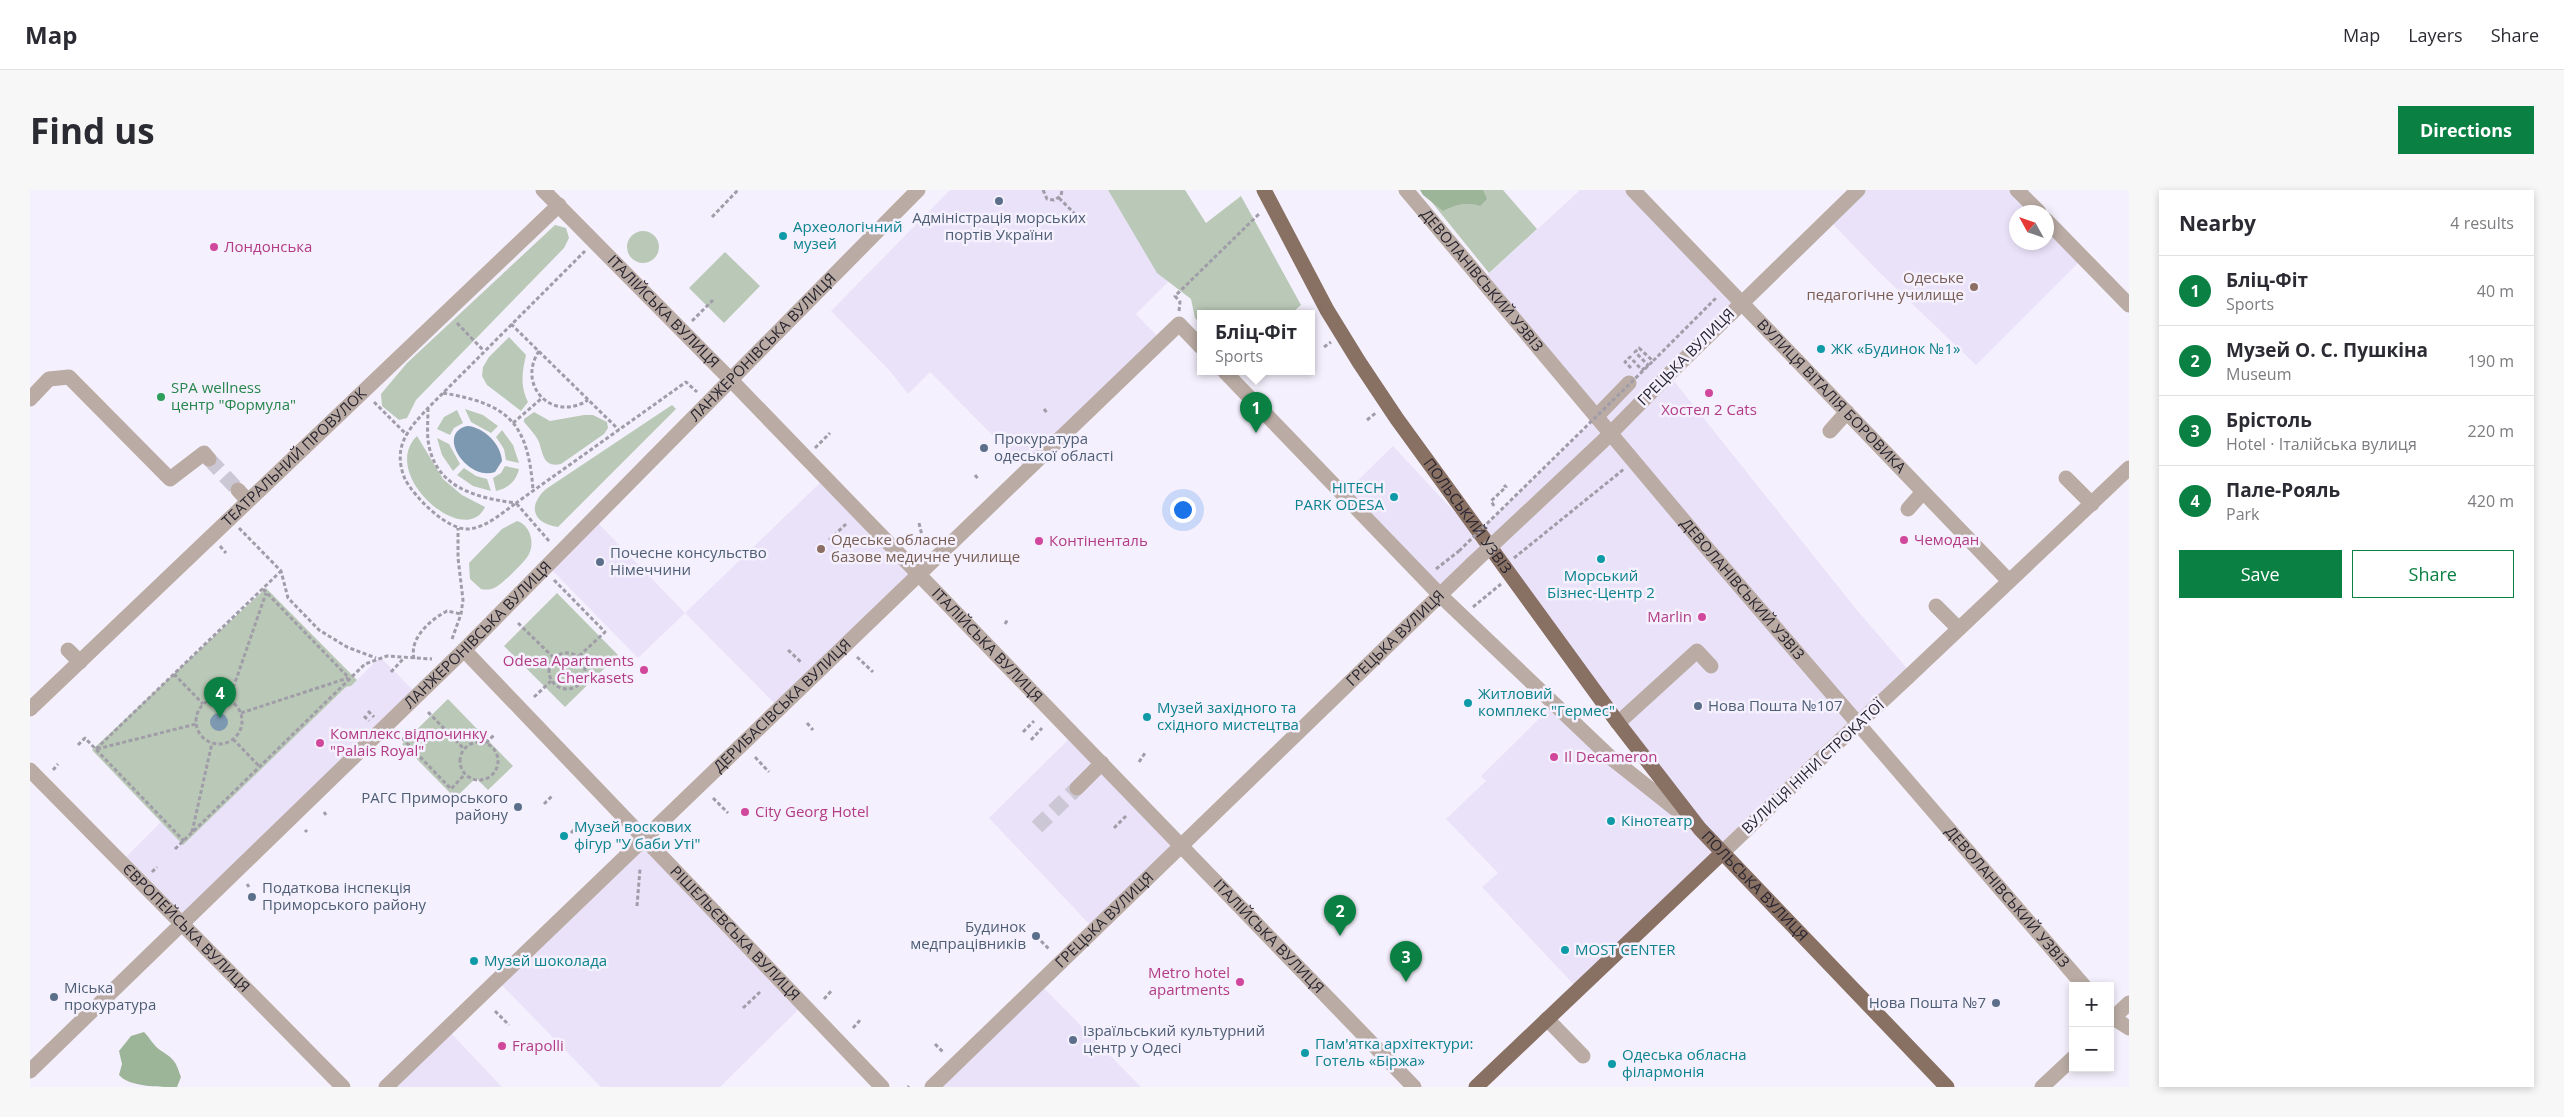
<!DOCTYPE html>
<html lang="en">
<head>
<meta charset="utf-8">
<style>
  :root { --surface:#fff; --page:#f7f7f7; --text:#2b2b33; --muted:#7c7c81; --line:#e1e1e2; --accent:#0b8043 }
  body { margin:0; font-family:"Open Sans",sans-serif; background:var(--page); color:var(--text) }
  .controls { position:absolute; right:15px; bottom:15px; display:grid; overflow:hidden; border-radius:0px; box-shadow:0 2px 8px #0003 }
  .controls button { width:45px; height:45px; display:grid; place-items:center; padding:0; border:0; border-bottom:1px solid var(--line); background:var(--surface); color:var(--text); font:25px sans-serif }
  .compass { position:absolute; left:1979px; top:15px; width:45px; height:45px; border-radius:50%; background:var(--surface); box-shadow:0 2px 8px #0003; rotate:310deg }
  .you { position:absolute; left:1152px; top:319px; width:18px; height:18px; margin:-12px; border:4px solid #fff; border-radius:50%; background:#1a73e8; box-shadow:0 0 0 8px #1a73e833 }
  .badge { display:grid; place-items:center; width:32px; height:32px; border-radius:50%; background:var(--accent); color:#fff; font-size:16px; font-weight:700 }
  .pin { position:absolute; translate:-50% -41px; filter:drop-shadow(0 1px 2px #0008) }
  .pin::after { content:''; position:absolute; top:26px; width:18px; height:15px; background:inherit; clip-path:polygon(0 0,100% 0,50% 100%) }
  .popup { position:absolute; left:1167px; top:120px; width:118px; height:65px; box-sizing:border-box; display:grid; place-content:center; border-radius:0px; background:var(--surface); filter:drop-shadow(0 1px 4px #0005); font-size:16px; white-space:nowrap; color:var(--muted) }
  .popup b { font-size:19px; color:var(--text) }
  .popup::after { content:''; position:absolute; left:50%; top:100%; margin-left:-10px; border:10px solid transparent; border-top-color:var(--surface) }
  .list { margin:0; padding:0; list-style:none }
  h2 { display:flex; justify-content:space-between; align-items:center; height:65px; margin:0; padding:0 20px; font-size:21px }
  h2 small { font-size:16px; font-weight:400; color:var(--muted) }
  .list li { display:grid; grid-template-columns:32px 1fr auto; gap:15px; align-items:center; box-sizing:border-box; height:70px; padding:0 20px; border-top:1px solid var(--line) }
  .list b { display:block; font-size:19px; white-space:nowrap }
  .list p { margin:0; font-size:16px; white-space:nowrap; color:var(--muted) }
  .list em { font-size:16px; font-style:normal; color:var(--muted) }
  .actions { display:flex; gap:10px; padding:15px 20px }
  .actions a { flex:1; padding:11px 0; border:1px solid var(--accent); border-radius:0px; text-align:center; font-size:18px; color:var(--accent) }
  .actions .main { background:var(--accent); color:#fff }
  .map { position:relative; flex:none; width:2099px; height:897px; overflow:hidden; border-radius:0px }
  header { display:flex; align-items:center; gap:30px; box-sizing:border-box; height:70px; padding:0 25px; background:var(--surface); border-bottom:1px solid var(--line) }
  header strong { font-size:24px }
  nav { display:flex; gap:28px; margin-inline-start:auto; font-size:18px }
  .intro { display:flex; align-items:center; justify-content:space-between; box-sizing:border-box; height:120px; padding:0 30px }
  h1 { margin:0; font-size:35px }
  .button { padding:12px 22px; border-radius:0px; background:var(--accent); color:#fff; font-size:18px; font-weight:700 }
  main { display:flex; gap:30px; padding:0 30px }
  aside { flex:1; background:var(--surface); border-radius:0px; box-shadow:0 2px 8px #0003 }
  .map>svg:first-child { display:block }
  .built { fill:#eae2f9 }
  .green { fill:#bac9b7 }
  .forest { fill:#9cb498 }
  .water { fill:#7d99b1 }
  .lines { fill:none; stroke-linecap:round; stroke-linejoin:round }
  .minor-tunnel { stroke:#ccc7d4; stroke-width:15; stroke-dasharray:15 8; stroke-linecap:butt }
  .path { stroke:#a09ca8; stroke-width:3; stroke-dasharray:4 2.5; stroke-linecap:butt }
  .minor { stroke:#baaca4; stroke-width:15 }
  .major { stroke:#887063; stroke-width:15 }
  .path-bridge { stroke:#a09ca8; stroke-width:3; stroke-dasharray:4 2.5; stroke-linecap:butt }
  .minor-bridge { stroke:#baaca4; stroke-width:15 }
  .service-dot { fill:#5c6f8a; stroke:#f5f0fd; stroke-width:2 }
  .culture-dot { fill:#0f9aa8; stroke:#f5f0fd; stroke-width:2 }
  .hotel-dot { fill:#d1479c; stroke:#f5f0fd; stroke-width:2 }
  .education-dot { fill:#8d6e63; stroke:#f5f0fd; stroke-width:2 }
  .leisure-dot { fill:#2e9e5b; stroke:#f5f0fd; stroke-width:2 }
  .labels { text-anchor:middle; stroke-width:5; stroke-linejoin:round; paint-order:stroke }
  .service-label { font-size:15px; fill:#4e5e75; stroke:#f5f0fd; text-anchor:start }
  .culture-label { font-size:15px; fill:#0d838f; stroke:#f5f0fd; text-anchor:start }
  .hotel-label { font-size:15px; fill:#b23c85; stroke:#f5f0fd; text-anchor:start }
  .education-label { font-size:15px; fill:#785e54; stroke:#f5f0fd; text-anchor:end }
  .street-label { font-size:15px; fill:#292531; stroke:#f5f0fd }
  .leisure-label { font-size:15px; fill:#27864d; stroke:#f5f0fd; text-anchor:start }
</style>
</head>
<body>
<header>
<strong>Map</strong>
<nav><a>Map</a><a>Layers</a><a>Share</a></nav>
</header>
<div class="intro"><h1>Find us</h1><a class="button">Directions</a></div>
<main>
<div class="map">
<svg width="2099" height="897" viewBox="0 0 2099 897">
  <rect width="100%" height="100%" fill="#f5f0fd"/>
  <path class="built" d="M920 0H1078L1127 82 1138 92 1106 124 1130 149 996 279 900 182 878 204 860 181 801 121Z
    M1550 0H1596L1707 115 1580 242 1452 90Z
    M1830 0H1986L2008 22H1986V52H2016L2017 31 2053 68 1946 175 1848 81 1799 30Z
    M1640 186 1826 419 1881 483 1828 533 1583 243Z
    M1566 229 1827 533 1692 661 1450 341Z
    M1363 256 1457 357 1410 403 1314 304Z
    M794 289 884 384 748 517 655 423 608 468 518 376 564 329 655 423Z
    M350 467 385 502 151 731 92 671 131 632 153 655 316 497 321 496Z
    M1522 516 1692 663 1547 798 1452 697 1468 683 1416 629 1456 591 1451 586Z
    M1042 546 1149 655 1062 737 959 628Z
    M614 652 770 818 690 897H571L467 790Z
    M1011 795 1111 897H907Z
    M417 839 472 897H357Z"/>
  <path class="green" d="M1078 0H1155L1176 33 1211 6 1271 115 1261 124H1171V134L1165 128 1161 109 1127 83Z
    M1392 0H1473L1507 39 1459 83Z
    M525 35 536 38 539 48 534 58 386 210 377 228 369 230 352 216 351 204 377 173Z
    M597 57a16 16 0 1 1 32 0a16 16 0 1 1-32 0Z
    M695 62 730 96 694 133 659 98Z
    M479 147 496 165C492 183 490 195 498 212L491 221 457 195 452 186 453 177 459 167Z
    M642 215 646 219 528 337C503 334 497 316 516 299Z
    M435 219 453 225 468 236 461 243 441 232Z
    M427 220 433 233 424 238 420 245 407 239 414 227Z
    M504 222 520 231 554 225H563L577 232 578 238 574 244 531 274C514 278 513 265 509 252 506 245 499 238 494 232V229Z
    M472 240 483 255 489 273 476 270 474 259 466 247Z
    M387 246 413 289 432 305 455 317C435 360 348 284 387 246Z
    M407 248 419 254 430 274 423 281 412 265Z
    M475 276 489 279C486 291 479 298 466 301L463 288 471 283Z
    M434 278 446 286 457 289 461 301 443 296 427 285Z
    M487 331C500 335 505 352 499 364 496 371 473 393 466 397 461 400 456 400 451 399L440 389 439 373 472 339Z
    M236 398 327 490 321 496 316 497 153 655 62 560Z
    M527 403 588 465 535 517 474 456Z
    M418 509 483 576 458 600 446 588 425 608 372 554Z"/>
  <path class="forest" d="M1390 0H1453L1457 9 1450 16C1437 11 1424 15 1413 21L1393 5Z
    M114 842C119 847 124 856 130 860 145 870 145 870 151 887L147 897C129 897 99 897 89 885L92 874 89 861 101 846Z"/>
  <path class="water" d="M437 236C454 237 471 254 472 271L465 282C438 292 405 244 437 236Z
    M180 532a9 9 0 1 1 18 0a9 9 0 1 1-18 0Z"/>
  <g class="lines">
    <path class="minor-tunnel" d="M179 269 208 300
      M1007 637 1047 598"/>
    <path class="path" d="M1013 0 1017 9 1024 10 1031 6 1032 0
      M1029 8 1052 31
      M682 27 708 0
      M1149 121 1150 112 1145 106 1230 23
      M662 131 683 110
      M427 133 454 161
      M481 134 589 240
      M1294 157 1301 152
      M509 161C486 196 523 233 558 210
      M1601 178 1595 172 1600 167 1612 180 1618 175 1605 162 1609 158 1623 171 1687 107
      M413 203C479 214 498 233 503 300
      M344 212 377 245
      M398 218C398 229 397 240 398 250 404 298 447 308 486 313L656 192 667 202
      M1014 219 1018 224
      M1337 230 1347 222
      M483 233 512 208
      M785 258 800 243
      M945 285 949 290
      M1464 316 1461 311 1476 297 1474 295
      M889 333 894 354
      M209 338 251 381 258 408 289 440 317 457 346 468
      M799 350 816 334
      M519 351 486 313C472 323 457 337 439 339 418 341 384 307 375 289 371 280 369 269 371 259 374 243 388 229 398 218L555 61
      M190 356 196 363
      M1484 368 1594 279
      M1406 379 1429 361
      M524 390 575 442 548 467
      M233 399 319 488
      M1443 417 1471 394
      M488 433 524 468
      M975 434 978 429
      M422 449 431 424 433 410 428 368V338
      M758 460 771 472
      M519 481a18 18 0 1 1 36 0a18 18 0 1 1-36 0Z
      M827 467 843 482
      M384 469C379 448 400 430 417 421L431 424
      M361 482 374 468
      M144 484 173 514
      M504 507 521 491
      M166 531a23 23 0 1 1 46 0a23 23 0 1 1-46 0Z
      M199 510 236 403
      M338 521 344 527
      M398 522 434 559
      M211 523 318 488
      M334 526 339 531
      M777 533 783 540
      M993 542 1004 531
      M372 548 421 599 435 584
      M203 549 229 576
      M1001 550 1012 538
      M430 571a19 19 0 1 1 38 0a19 19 0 1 1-38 0Z
      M456 553 464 545
      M48 555 55 548 154 651
      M66 559 251 381
      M67 559 166 534
      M725 567 739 582
      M1109 572 1115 563
      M23 580 28 574
      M683 608 698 623
      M514 614 523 605
      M294 622 296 625
      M1084 638 1096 626
      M275 640 277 642
      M162 642 182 553
      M541 643 550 633
      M145 659 335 474 357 466 402 469
      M122 682 127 677
      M217 694 219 697
      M607 716 610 679
      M1011 751 1020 760
      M794 809 802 800
      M713 818 730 802
      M465 821 479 835
      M823 838 831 829
      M905 854 913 862
      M878 897 879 896"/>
    <g class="minor">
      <path id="s1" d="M513 0 700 189 1384 897"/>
      <path id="s2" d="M1376 0 1675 356 2054 796"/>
      <path id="s3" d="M1603 0 1979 391"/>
      <path d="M1987 0 2009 22"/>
      <path d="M2016 30 2099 115"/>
      <path d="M1195 182 1411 406 1580 567 1662 632"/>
      <path d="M1637 186 1828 0"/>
      <path d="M0 209 19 189 39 187 140 289 174 263 179 269"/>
      <path d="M1566 227 1599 193"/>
      <path d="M1800 241 1817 222"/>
      <path d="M2036 288 2062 314"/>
      <path d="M208 300 218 311"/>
      <path d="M1878 319 1893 302"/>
      <path d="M1906 416 1928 438"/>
      <path d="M38 460 50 472"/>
      <path id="s4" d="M434 460 852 897"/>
      <path d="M1878 487 2099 278"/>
      <path id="s5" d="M0 519 529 15"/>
      <path d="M1588 533 1667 461 1681 476"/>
      <path id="s6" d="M0 580 313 897"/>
      <path d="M1047 598 1072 573"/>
      <path d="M1692 663 1788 571"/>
      <path d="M2080 826 2099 838"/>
      <path d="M1517 829 1553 866"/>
      <path id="s7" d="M0 881 434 460 888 0"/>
      <path id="s8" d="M356 897 1149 134 1171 157"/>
      <path id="s9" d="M902 897 1442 374"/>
      <path d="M2012 897 2043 868"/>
    </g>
    <g class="major">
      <path id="s10" d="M1234 0 1297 120 1329 172 1367 229 1588 533 1670 639 1917 897"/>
      <path d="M1446 897 1692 663"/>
    </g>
    <path class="path-bridge" d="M1429 361 1623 171"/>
    <path class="minor-bridge" d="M1442 374 1573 251 1637 186
      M1788 571 1878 487
      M2080 831 2099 813"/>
  </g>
  <g class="service-dot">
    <circle cx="969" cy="11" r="5"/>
    <circle cx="954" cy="258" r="5"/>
    <circle cx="570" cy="372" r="5"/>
    <circle cx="1668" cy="516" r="5"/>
    <circle cx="488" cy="617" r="5"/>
    <circle cx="222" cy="707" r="5"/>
    <circle cx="1006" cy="746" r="5"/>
    <circle cx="24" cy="807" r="5"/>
    <circle cx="1966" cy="813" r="5"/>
    <circle cx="1043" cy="850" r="5"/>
  </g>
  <g class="culture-dot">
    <circle cx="753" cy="46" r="5"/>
    <circle cx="1791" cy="159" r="5"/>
    <circle cx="1364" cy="307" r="5"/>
    <circle cx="1571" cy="369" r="5"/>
    <circle cx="1438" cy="513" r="5"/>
    <circle cx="1117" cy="527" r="5"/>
    <circle cx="1581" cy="631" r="5"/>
    <circle cx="534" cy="646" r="5"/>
    <circle cx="1535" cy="760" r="5"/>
    <circle cx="444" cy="771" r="5"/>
    <circle cx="1275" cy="863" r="5"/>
    <circle cx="1582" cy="874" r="5"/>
  </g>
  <g class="hotel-dot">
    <circle cx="184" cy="57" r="5"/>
    <circle cx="1679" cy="203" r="5"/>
    <circle cx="1874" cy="350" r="5"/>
    <circle cx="1009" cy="351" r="5"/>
    <circle cx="1672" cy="427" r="5"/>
    <circle cx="614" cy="480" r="5"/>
    <circle cx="290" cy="553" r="5"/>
    <circle cx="1524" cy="567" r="5"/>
    <circle cx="715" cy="622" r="5"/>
    <circle cx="1210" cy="792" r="5"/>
    <circle cx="472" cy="856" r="5"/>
  </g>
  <g class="education-dot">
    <circle cx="1944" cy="97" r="5"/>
    <circle cx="791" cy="359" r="5"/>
  </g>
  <circle class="leisure-dot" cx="131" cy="207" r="5"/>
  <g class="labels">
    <g class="service-label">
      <text x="969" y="33" text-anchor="middle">Адміністрація морських<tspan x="969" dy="17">портів України</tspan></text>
      <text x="964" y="254">Прокуратура<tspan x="964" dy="17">одеської області</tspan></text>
      <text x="580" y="368">Почесне консульство<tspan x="580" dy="17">Німеччини</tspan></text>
      <text x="1678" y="521">Нова Пошта №107</text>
      <text x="478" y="613" text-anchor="end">РАГС Приморського<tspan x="478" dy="17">району</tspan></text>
      <text x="232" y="703">Податкова інспекція<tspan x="232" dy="17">Приморського району</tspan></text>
      <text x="996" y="742" text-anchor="end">Будинок<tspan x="996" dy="17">медпрацівників</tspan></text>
      <text x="34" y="803">Міська<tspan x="34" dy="17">прокуратура</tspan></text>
      <text x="1956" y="818" text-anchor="end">Нова Пошта №7</text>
      <text x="1053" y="846">Ізраїльський культурний<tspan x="1053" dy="17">центр у Одесі</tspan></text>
    </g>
    <g class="culture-label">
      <text x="763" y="42">Археологічний<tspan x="763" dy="17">музей</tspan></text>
      <text x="1801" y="164">ЖК «Будинок №1»</text>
      <text x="1354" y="303" text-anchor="end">HITECH<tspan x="1354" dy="17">PARK ODESA</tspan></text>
      <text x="1571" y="391" text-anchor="middle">Морський<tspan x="1571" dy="17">Бізнес-Центр 2</tspan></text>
      <text x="1448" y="509">Житловий<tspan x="1448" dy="17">комплекс "Гермес"</tspan></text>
      <text x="1127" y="523">Музей західного та<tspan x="1127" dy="17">східного мистецтва</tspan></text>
      <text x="1591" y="636">Кінотеатр</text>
      <text x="544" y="642">Музей воскових<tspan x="544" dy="17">фігур "У баби Уті"</tspan></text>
      <text x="1545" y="765">MOST CENTER</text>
      <text x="454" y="776">Музей шоколада</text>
      <text x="1285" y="859">Пам'ятка архітектури:<tspan x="1285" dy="17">Готель «Біржа»</tspan></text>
      <text x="1592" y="870">Одеська обласна<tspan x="1592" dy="17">філармонія</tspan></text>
    </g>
    <g class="hotel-label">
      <text x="194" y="62">Лондонська</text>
      <text x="1679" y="225" text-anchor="middle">Хостел 2 Cats</text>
      <text x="1884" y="355">Чемодан</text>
      <text x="1019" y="356">Контіненталь</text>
      <text x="1662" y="432" text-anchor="end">Marlin</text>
      <text x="604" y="476" text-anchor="end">Odesa Apartments<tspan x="604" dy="17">Cherkasets</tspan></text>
      <text x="300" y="549">Комплекс відпочинку<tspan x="300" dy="17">"Palais Royal"</tspan></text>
      <text x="1534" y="572">Il Decameron</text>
      <text x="725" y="627">City Georg Hotel</text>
      <text x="1200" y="788" text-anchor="end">Metro hotel<tspan x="1200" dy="17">apartments</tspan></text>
      <text x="482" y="861">Frapolli</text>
    </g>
    <g class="education-label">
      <text x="1934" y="93">Одеське<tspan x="1934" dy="17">педагогічне училище</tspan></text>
      <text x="801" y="355" text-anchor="start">Одеське обласне<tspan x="801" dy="17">базове медичне училище</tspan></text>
    </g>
    <g class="street-label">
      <text dy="5" stroke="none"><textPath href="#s2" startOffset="118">ДЕВОЛАНІВСЬКИЙ УЗВІЗ</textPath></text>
      <text dy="5" stroke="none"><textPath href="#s1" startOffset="171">ІТАЛІЙСЬКА ВУЛИЦЯ</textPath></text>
      <text dy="5" stroke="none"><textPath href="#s7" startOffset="1030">ЛАНЖЕРОНІВСЬКА ВУЛИЦЯ</textPath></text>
      <text transform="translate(1656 167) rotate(-45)" y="5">ГРЕЦЬКА ВУЛИЦЯ</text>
      <text dy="5" stroke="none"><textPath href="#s3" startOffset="286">ВУЛИЦЯ ВІТАЛІЯ БОРОВИКА</textPath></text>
      <text dy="5" stroke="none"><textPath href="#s5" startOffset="365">ТЕАТРАЛЬНИЙ ПРОВУЛОК</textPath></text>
      <text dy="5" stroke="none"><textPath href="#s10" startOffset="385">ПОЛЬСЬКИЙ УЗВІЗ</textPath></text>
      <text dy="5" stroke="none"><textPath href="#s2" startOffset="522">ДЕВОЛАНІВСЬКИЙ УЗВІЗ</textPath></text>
      <text dy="5" stroke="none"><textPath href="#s7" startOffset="625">ЛАНЖЕРОНІВСЬКА ВУЛИЦЯ</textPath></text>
      <text dy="5" stroke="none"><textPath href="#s9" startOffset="645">ГРЕЦЬКА ВУЛИЦЯ</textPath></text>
      <text dy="5" stroke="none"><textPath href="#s1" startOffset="636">ІТАЛІЙСЬКА ВУЛИЦЯ</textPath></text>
      <text dy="5" stroke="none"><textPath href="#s8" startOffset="550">ДЕРИБАСІВСЬКА ВУЛИЦЯ</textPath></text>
      <text transform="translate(1783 577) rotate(-43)" y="5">ВУЛИЦЯ НІНИ СТРОКАТОЇ</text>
      <text dy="5" stroke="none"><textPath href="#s10" startOffset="854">ПОЛЬСЬКА ВУЛИЦЯ</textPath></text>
      <text dy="5" stroke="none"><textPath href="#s2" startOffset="928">ДЕВОЛАНІВСЬКИЙ УЗВІЗ</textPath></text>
      <text dy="5" stroke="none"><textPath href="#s9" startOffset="240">ГРЕЦЬКА ВУЛИЦЯ</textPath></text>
      <text dy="5" stroke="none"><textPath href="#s6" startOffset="222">ЄВРОПЕЙСЬКА ВУЛИЦЯ</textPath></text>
      <text dy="5" stroke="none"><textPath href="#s4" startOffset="392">РІШЕЛЬЄВСЬКА ВУЛИЦЯ</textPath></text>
      <text dy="5" stroke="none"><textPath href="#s1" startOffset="1041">ІТАЛІЙСЬКА ВУЛИЦЯ</textPath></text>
    </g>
    <g class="leisure-label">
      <text x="141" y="203">SPA wellness<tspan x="141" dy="17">центр "Формула"</tspan></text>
    </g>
  </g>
</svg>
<div class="controls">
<button>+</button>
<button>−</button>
</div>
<svg class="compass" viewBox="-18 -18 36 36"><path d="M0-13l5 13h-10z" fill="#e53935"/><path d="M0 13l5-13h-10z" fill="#7c7c81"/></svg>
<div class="you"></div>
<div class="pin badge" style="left:1226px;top:243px">1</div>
<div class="popup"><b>Бліц-Фіт</b>Sports</div>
<div class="pin badge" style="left:1310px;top:746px">2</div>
<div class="pin badge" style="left:1376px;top:792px">3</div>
<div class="pin badge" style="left:190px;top:528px">4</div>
</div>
<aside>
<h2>Nearby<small>4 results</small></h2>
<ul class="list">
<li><span class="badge">1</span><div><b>Бліц-Фіт</b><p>Sports</p></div><em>40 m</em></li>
<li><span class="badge">2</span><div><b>Музей О. С. Пушкіна</b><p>Museum</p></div><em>190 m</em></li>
<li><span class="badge">3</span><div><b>Брістоль</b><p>Hotel · Італійська вулиця</p></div><em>220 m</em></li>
<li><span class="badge">4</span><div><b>Пале-Рояль</b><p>Park</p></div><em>420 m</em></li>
</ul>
<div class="actions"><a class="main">Save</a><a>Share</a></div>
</aside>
</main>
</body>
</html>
